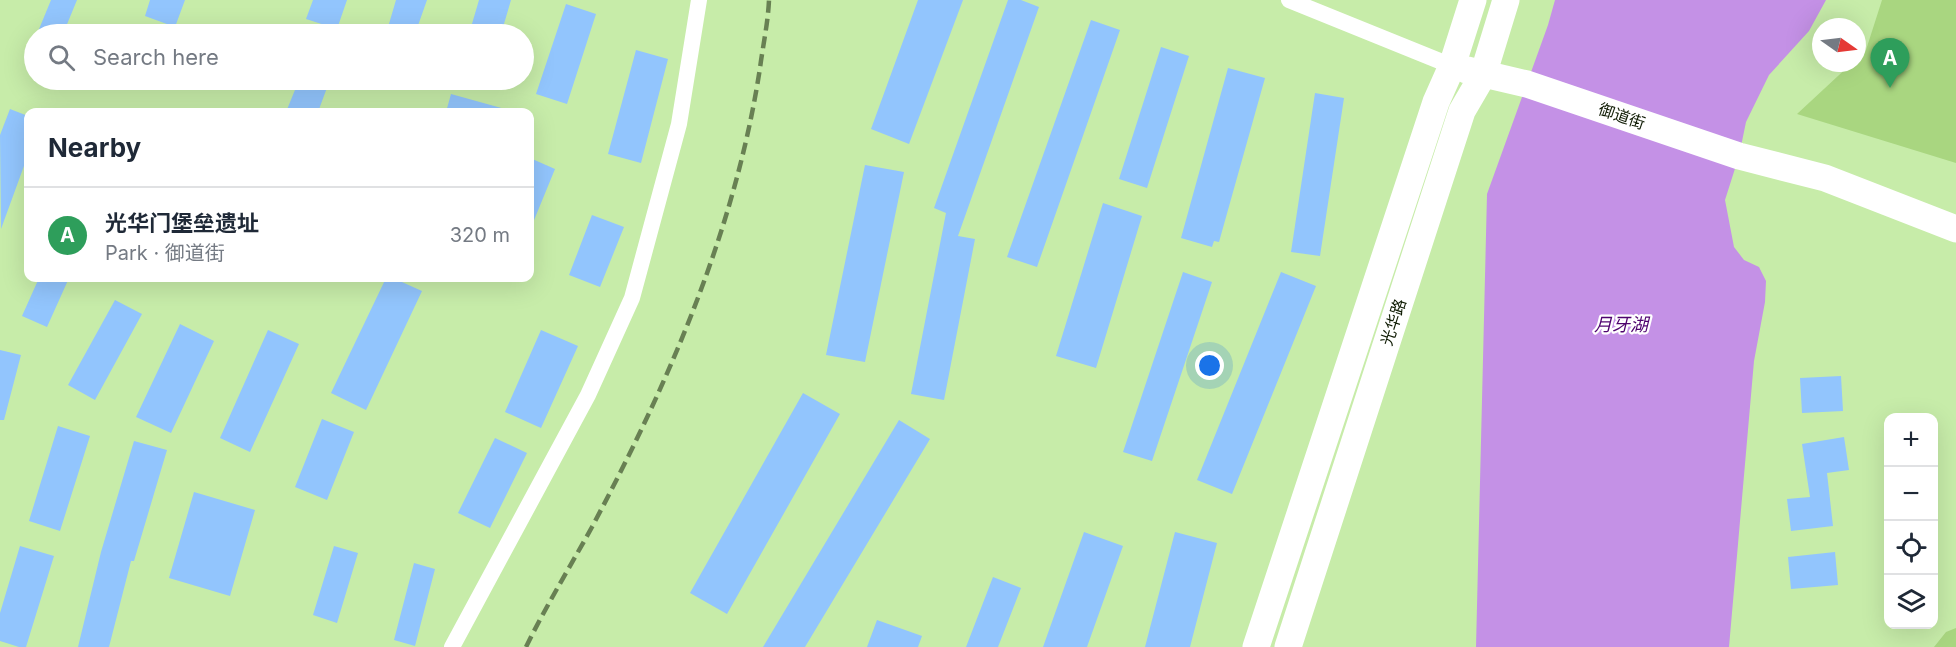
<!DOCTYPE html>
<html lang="en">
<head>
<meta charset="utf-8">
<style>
  :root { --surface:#fff; --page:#f6f6f7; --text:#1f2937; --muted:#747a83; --line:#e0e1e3; --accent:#b45309 }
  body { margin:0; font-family:Inter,"Noto Sans SC",sans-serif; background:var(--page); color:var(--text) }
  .controls { position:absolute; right:18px; bottom:18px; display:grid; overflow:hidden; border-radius:12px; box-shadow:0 6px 24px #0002 }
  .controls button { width:54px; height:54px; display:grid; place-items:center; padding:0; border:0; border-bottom:2px solid var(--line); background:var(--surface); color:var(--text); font:30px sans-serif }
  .compass { position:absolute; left:1812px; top:18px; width:54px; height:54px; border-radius:50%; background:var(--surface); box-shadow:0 6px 24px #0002; rotate:104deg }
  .you { position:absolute; left:1210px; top:366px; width:21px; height:21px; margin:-15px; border:4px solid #fff; border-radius:50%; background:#1a73e8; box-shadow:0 0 0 9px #1a73e833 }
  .badge { display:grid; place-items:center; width:39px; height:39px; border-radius:50%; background:var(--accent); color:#fff; font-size:20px; font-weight:700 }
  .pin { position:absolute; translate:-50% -50px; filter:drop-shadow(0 2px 3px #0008) }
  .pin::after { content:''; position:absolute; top:32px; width:21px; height:18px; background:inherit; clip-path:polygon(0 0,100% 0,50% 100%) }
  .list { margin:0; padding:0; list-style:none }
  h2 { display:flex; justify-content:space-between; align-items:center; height:78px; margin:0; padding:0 24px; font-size:26px }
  h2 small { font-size:20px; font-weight:400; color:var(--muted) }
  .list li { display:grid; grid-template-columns:39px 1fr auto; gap:18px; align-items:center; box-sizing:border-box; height:96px; padding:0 24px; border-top:2px solid var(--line) }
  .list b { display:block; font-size:22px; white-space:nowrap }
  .list p { margin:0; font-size:20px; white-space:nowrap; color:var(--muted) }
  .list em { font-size:20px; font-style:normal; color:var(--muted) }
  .icon { flex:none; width:33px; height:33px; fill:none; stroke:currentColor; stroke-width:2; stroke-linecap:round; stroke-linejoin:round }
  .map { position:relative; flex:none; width:1956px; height:647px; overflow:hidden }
  .search { position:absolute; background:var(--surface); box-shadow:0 6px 24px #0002; left:24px; top:24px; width:510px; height:66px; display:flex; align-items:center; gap:15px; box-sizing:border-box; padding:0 21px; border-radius:33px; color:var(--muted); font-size:22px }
  .panel { position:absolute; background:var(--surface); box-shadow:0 6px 24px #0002; left:24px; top:108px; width:510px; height:174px; border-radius:12px }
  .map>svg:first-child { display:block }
  .green { fill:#a9d680 }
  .water { fill:#c491e6 }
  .building { fill:#92c5fd }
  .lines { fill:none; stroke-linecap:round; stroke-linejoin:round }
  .minor { stroke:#fff; stroke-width:16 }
  .primary { stroke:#fff; stroke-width:27 }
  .rail { stroke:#688053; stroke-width:4.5; stroke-dasharray:12 6; stroke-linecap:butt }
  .labels { text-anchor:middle; stroke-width:4.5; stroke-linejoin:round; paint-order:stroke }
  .street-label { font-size:16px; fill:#0e1a02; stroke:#fff }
  .water-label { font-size:18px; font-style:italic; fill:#4e026e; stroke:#fff }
</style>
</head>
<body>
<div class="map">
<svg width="1956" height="647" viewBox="0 0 1956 647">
  <rect width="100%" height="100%" fill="#c7eca9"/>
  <path class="green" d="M1882 0H1956V163L1797 114 1852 63H1857V58L1866 50Z
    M1956 628V647H1934L1946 632Z"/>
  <path class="water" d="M1555 0H1826L1809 31 1769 75 1746 122 1739 156 1725 200 1734 247 1744 260 1759 267 1766 281 1765 302 1754 361 1729 647H1476L1487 194 1548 25Z"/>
  <path class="building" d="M51 0H77L63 34H37Z
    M150 0H185L175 27 145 16Z
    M313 0H347L337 29 306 19Z
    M396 0H427L415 34H386Z
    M479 0H511L501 34H469Z
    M918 0H963L909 144 871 129Z
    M1008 0H1021L1039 7 958 236 975 239 944 400 911 394 946 213 934 208Z
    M566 4 596 14 567 104 536 94Z
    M1091 20 1120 30 1037 267 1007 257Z
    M1161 47 1189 56 1147 188 1119 179Z
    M636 50 668 59 641 163 608 154Z
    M1228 68 1265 78 1219 242 1214 241 1212 247 1181 238Z
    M299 80H314L328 85 318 112H286Z
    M1315 93 1344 98 1320 256 1291 252Z
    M451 94 505 109 504 112H446Z
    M10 109 28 116V155L1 229 0 135Z
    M530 158 555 169 530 230Z
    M865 165 904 172 865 362 826 355Z
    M1103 203 1142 216 1096 368 1056 356Z
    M592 215 624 227 600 287 569 275Z
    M1183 272 1212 282 1152 461 1123 452Z
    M1281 272 1316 286 1232 494 1197 480Z
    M39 278H69L47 327 22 316Z
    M386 278H393L422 291 366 410 331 393Z
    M115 300 142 314 95 400 68 385Z
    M180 324 214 341 171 433 136 417Z
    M268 330 299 344 250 452 220 438Z
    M541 330 578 346 541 428 505 412Z
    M0 350 21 355 4 420H0Z
    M1841 376 1843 411 1802 413 1800 378Z
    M803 393 840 414 727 614 690 593Z
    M322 419 354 432 327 500 295 487Z
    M899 420 930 439 805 647H763Z
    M58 426 90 436 60 531 29 521Z
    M1844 437 1849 470 1827 473 1833 526 1791 531 1787 499 1810 497 1802 444Z
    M495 438 527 453 490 528 458 513Z
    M134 441 167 450 134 561H131L109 647H78L101 552Z
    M194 492 255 510 230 596 169 578Z
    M1084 532 1123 546 1087 647H1043Z
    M1175 532 1217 543 1190 647H1145Z
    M20 546 54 556 26 647H19L0 641V613Z
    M334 546 358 553 337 623 313 615Z
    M1835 552 1838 585 1791 589 1788 557Z
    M414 563 435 569 415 646 394 640Z
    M993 577 1021 588 998 647H966Z
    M877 620 922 636 918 647H867Z"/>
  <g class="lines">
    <path class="minor" d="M1289 0 1452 66
      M452 647 588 395 632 298 679 124 699 0"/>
    <path class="primary" d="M1467 70 1527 84 1739 156 1825 178 1956 229
      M1256 647 1436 102 1452 66 1473 0
      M1288 647 1462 111 1483 75 1506 0"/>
    <path class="rail" d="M526 647C546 606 570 567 592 527 669 382 735 231 760 68 763 45 768 23 769 0"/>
  </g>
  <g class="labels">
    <g class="street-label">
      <text transform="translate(1622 116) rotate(19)" y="6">御道街</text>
      <text transform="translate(1393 322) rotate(-72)" y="6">光华路</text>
    </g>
    <g class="water-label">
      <text x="1621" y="331">月牙湖</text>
    </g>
  </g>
</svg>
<div class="controls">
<button>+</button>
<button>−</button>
<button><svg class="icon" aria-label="locate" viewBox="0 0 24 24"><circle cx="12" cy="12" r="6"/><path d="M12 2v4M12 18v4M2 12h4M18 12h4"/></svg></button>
<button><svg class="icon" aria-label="layers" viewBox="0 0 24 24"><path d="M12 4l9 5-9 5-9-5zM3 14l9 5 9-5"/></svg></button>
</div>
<svg class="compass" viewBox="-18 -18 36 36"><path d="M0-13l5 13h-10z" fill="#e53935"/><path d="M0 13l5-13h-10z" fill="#747a83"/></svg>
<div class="you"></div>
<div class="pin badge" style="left:1890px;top:88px;background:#2e9e5b">A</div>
<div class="search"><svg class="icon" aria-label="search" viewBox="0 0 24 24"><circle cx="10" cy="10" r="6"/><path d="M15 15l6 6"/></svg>Search here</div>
<section class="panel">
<h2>Nearby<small></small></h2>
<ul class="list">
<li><span class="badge" style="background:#2e9e5b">A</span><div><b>光华门堡垒遗址</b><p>Park · 御道街</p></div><em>320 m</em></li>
</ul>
</section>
</div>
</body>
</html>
